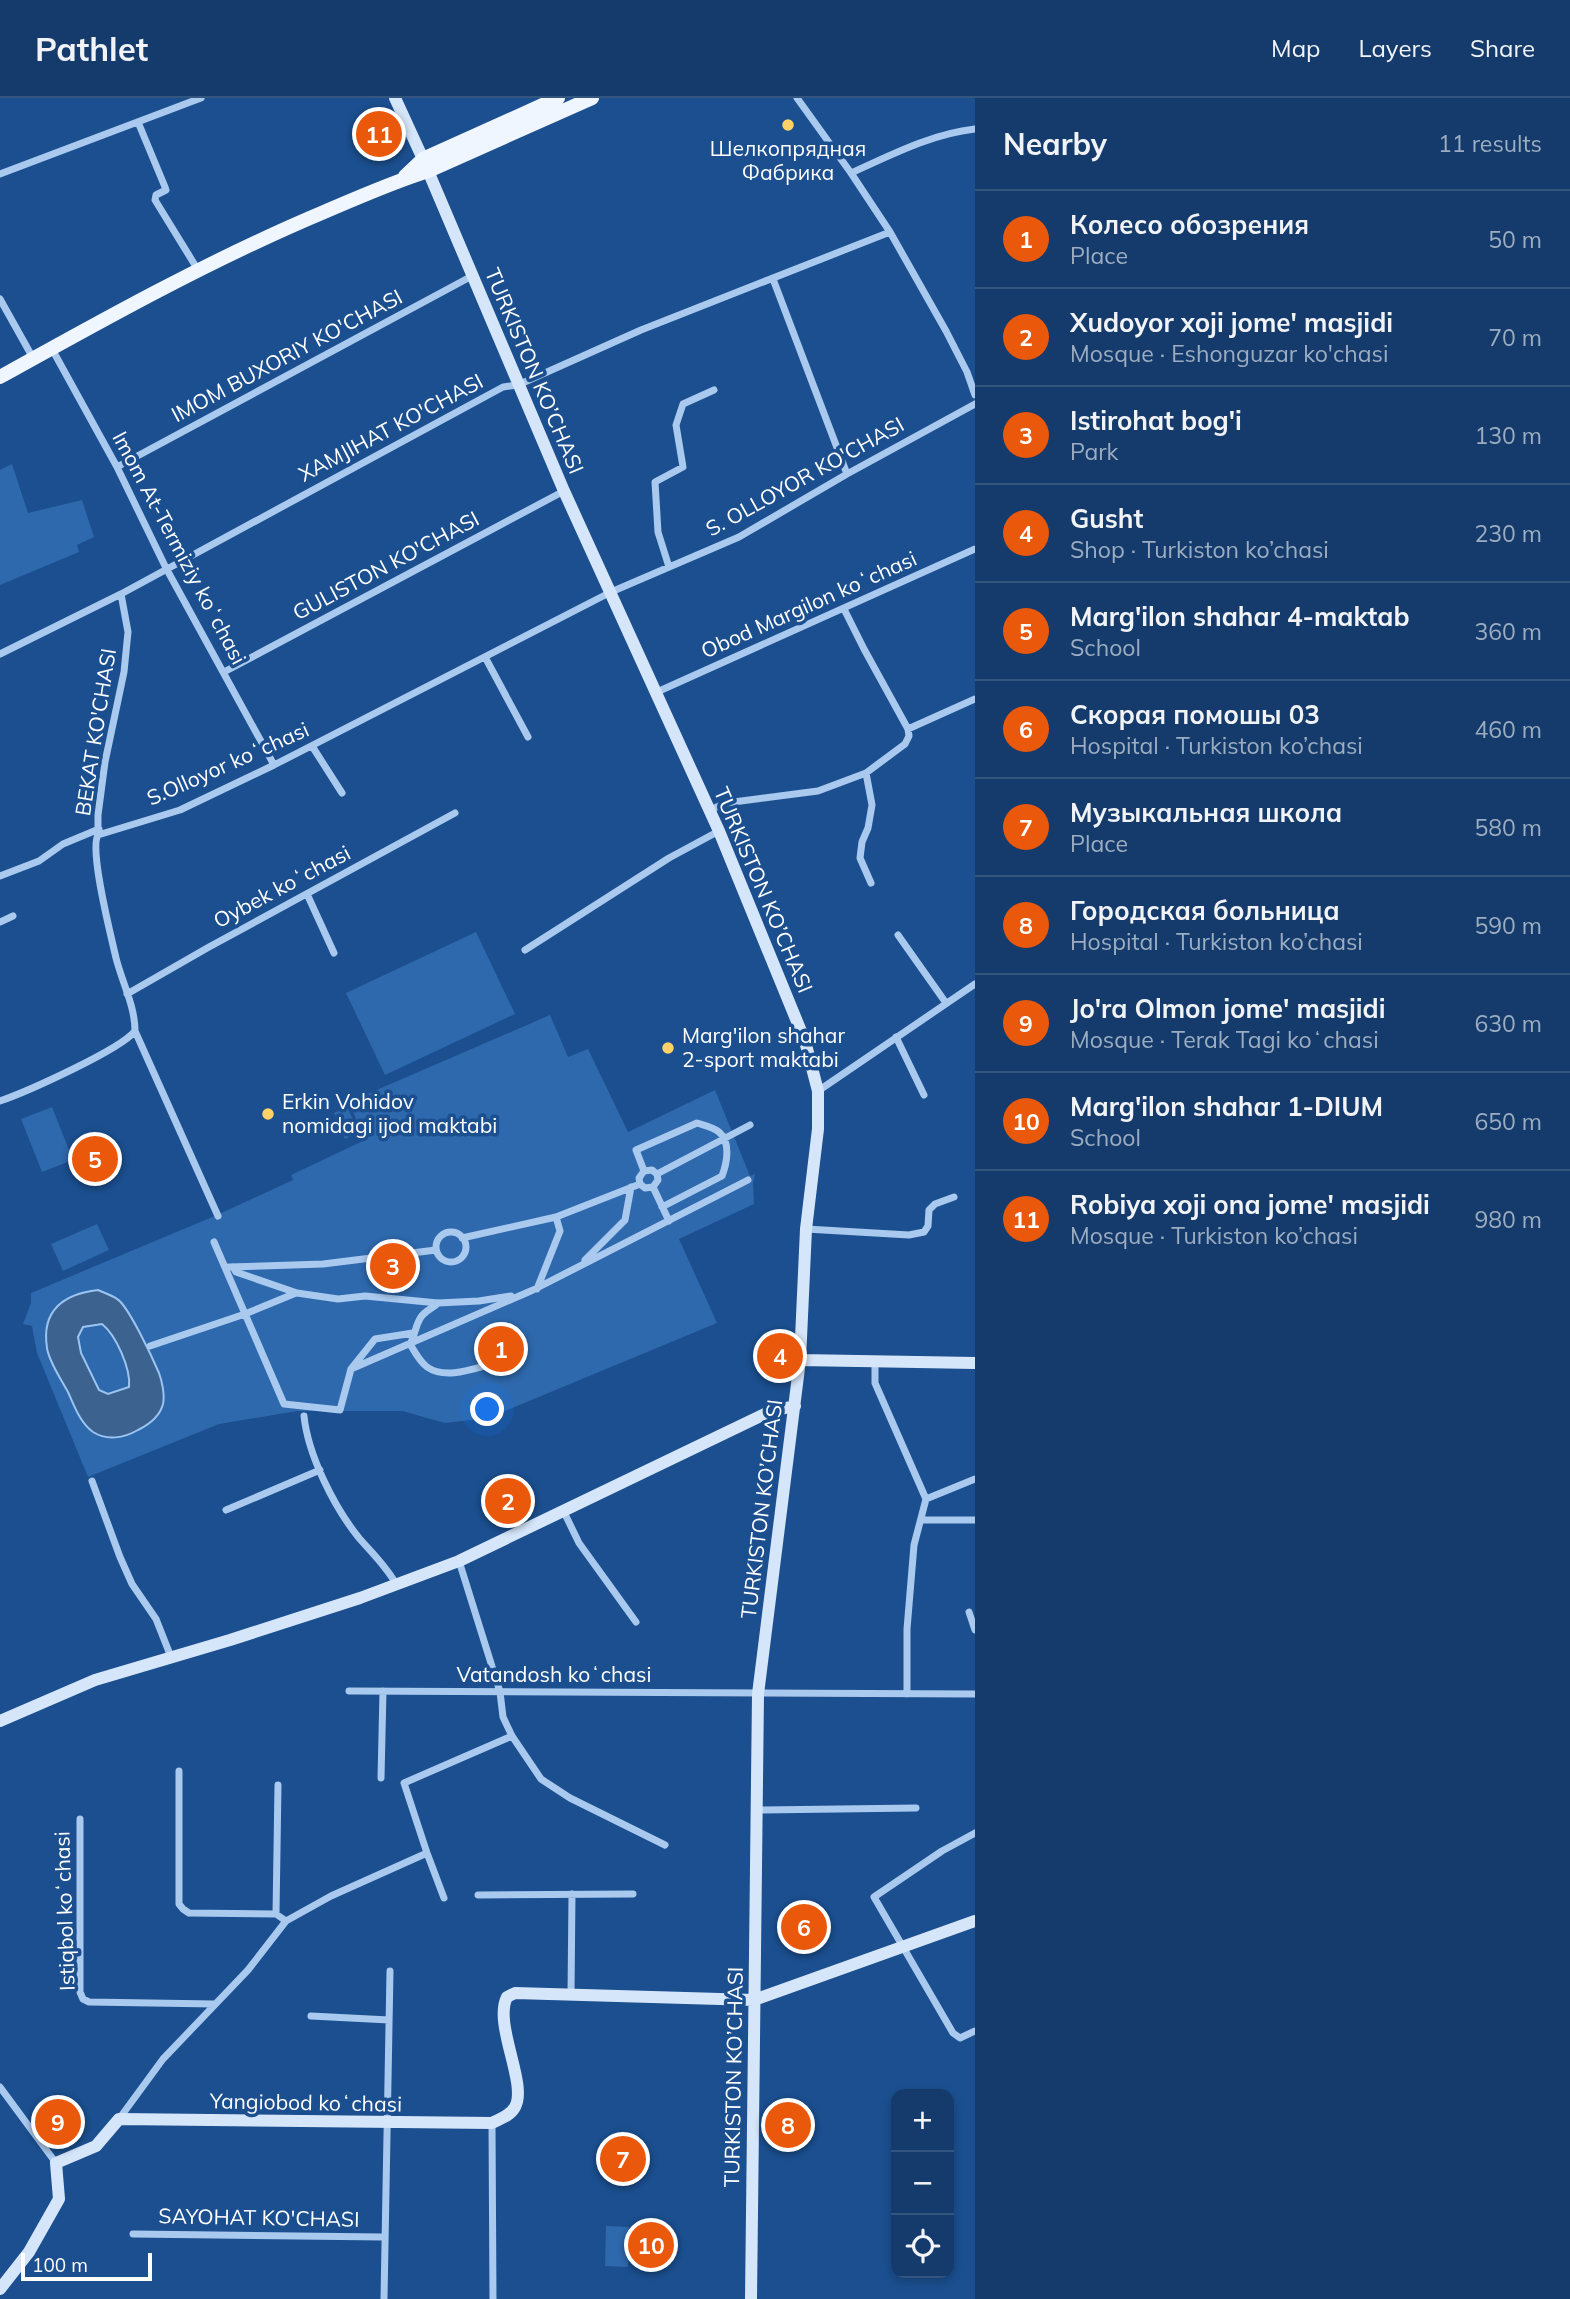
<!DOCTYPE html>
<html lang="en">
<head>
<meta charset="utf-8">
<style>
  :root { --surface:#143b6b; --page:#1d4271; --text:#f1f3f6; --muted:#9dadc1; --line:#33557e; --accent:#ea580c }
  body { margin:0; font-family:Mulish,sans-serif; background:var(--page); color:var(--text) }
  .controls { position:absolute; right:21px; bottom:21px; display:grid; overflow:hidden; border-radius:14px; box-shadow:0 4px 10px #0003 }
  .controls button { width:63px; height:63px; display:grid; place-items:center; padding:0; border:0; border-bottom:2px solid var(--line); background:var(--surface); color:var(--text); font:35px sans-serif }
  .scale { position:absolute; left:21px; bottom:18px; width:131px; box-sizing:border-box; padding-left:7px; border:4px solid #fff; border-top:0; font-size:19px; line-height:24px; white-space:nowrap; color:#fff; -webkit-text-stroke:5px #1b4f8f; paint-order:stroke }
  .you { position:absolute; left:488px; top:1312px; width:24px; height:24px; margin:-18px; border:5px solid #fff; border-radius:50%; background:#1a73e8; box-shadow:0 0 0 10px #1a73e833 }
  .badge { display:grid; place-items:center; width:46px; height:46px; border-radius:50%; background:var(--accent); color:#fff; font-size:23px; font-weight:700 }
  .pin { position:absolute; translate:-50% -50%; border:4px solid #fff; box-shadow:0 2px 7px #0006 }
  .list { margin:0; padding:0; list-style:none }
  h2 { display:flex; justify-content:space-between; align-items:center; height:91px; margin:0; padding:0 28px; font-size:30px }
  h2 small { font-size:23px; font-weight:400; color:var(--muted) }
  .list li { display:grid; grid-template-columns:46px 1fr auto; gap:21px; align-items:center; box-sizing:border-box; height:98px; padding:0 28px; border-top:2px solid var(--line) }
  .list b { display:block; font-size:26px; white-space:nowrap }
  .list p { margin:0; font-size:23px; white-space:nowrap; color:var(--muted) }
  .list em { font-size:23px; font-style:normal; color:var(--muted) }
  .icon { flex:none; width:38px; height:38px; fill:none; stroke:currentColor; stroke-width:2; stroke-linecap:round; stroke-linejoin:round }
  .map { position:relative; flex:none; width:975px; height:2201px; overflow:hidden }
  header { display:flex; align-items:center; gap:42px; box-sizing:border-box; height:98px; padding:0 35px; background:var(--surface); border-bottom:2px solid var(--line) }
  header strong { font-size:33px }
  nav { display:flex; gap:38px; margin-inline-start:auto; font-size:24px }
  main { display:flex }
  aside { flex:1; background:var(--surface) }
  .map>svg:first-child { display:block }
  .green { fill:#2e69ad }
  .water { fill:#3c6290; stroke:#9cc4f0; stroke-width:2; fill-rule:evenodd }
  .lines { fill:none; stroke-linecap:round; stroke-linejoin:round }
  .street { stroke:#a9c9ee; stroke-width:7 }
  .secondary { stroke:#d6e6fa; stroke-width:12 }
  .primary { stroke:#f0f6ff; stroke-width:14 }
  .poi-dot { fill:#ffd166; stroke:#1b4f8f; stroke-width:2.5 }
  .labels { text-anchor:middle; stroke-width:7; stroke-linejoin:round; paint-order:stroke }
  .poi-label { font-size:21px; fill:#fff; stroke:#1b4f8f; text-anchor:start }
  .street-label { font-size:21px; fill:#fff; stroke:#1b4f8f }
</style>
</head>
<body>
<header>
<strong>Pathlet</strong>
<nav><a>Map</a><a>Layers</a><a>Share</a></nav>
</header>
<main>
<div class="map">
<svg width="975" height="2201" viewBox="0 0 975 2201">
  <rect width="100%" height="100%" fill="#1b4f8f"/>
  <path class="green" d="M12 366 28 415 82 402 94 439 77 447 79 454 0 487V372Z
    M476 834 515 916 385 977 346 895Z
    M550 917 568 959 588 951 628 1034 715 992 750 1078 755 1076 753 1085 754 1106 679 1141 717 1225 488 1320 445 1325 402 1313H297L219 1326 88 1379 37 1255 32 1228 23 1226 31 1205V1195L217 1117 293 1082 291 1077 365 1042 349 1004Z
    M52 1009 73 1062 42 1074 21 1021Z
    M347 1009 359 1034 345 1041 334 1015Z
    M97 1126 109 1152 63 1173 51 1146Z
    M606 2128 629 2129 628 2169 605 2168Z"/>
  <path class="water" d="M98 1192C104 1195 112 1197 117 1201 128 1207 153 1261 159 1275 162 1283 165 1297 163 1306 160 1318 148 1327 138 1332 124 1340 107 1343 93 1334 80 1325 74 1307 68 1294 61 1281 49 1264 47 1250 41 1212 64 1196 98 1192ZM102 1226C116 1237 131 1271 129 1289L108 1296 99 1292 81 1255 78 1239 83 1229Z"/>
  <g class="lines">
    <path class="street" d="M797 0 851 75 890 134 946 233 967 274 975 297
      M138 24 165 89 166 92 156 97 155 102 198 172
      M851 75C891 57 931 36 975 31
      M0 76 201 0
      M773 181 847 376
      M0 201 33 260
      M52 251 117 369 166 470 274 667
      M117 369 472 178
      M669 469 658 434 655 384 683 369 676 327 683 306 714 292
      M844 511 864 551 908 631
      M0 556 121 496 503 289 518 287 641 232 890 134
      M485 559 528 639
      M224 574 564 393
      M657 594 975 451
      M312 648 342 695
      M866 675 872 707 868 730 862 744 860 760 871 785
      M710 712 726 705 818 693 866 675 905 646 909 638 908 631 975 601
      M98 737V717L105 664 124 574 128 534 121 496
      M0 778 39 763 63 746 99 731
      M307 796 334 855
      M0 824 13 818
      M898 837 946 905
      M525 852 669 760 719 733
      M127 896 209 849 455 715
      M135 933 218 1118
      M896 939 924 997
      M818 993 975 886
      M0 1003C26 994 120 952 135 933 135 908 122 884 116 860 111 838 89 752 98 737L180 712 274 667 611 494 739 439 847 376 975 306
      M644 1073 652 1072 657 1076 658 1082 653 1089 645 1090 640 1086 639 1080 644 1073 636 1052 697 1025C703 1027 713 1029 719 1034 731 1044 727 1065 722 1078L662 1109
      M657 1076 750 1027
      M653 1089 669 1123
      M806 1131 909 1137 924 1134 928 1128 929 1112 935 1106 954 1099
      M436 1149a15 15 0 1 1 30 0a15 15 0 1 1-30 0Z
      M462 1140 556 1119 640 1086
      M214 1144 284 1306 340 1312 351 1271 375 1241 413 1235
      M585 1162 625 1122 631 1089
      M229 1169 323 1166 436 1152
      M233 1169 236 1174 297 1195 338 1201 365 1198 438 1205 479 1203 511 1198
      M537 1191 560 1133 556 1119
      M438 1205C433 1210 425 1213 421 1219 415 1228 415 1238 410 1246 414 1253 420 1264 427 1269 444 1281 470 1272 488 1267
      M150 1248 245 1216 296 1195
      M875 1263V1285L926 1401 914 1447 907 1531V1596
      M351 1271 533 1192 748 1082
      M304 1318C308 1357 334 1409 359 1440 372 1455 386 1468 396 1486
      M92 1383 120 1459 132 1486 156 1521 171 1559
      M926 1401 975 1381
      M226 1412 320 1372
      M563 1412 579 1445 636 1524
      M921 1422H975
      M459 1463 500 1594 503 1619 512 1638 541 1681 570 1700 665 1747
      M969 1514 975 1532
      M349 1593 975 1596
      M179 1673V1806L183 1811 189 1815 276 1816 286 1823
      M381 1680 383 1593
      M756 1712 916 1710
      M80 1721V1894L83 1901 89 1904 214 1906
      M975 1735 942 1753 874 1799 953 1935 960 1940 975 1933
      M427 1755 444 1800
      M478 1797 633 1796
      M276 1816 278 1687
      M571 1896 572 1796
      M311 1918 389 1922
      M0 1989 56 2065
      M119 2021 163 1961 248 1872 286 1823 331 1798 427 1755 404 1685 512 1638
      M492 2025 493 2201
      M133 2136 383 2139
      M384 2201 390 1873"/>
    <path class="secondary" d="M395 0 423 61 564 393 719 733 805 943 818 993V1031L806 1131 800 1262 758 1596 751 2201
      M800 1262 975 1265
      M0 1623 95 1582 230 1542 360 1500 459 1463 771 1313 795 1308
      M0 2191 29 2154 59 2101 56 2065 96 2048 119 2021 492 2025C500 2021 510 2018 515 2009 528 1986 493 1926 507 1899L515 1895 754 1902 975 1823"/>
    <path class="primary" d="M405 78 423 61 558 0
      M0 279C106 220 212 161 324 114 359 99 393 84 428 73L592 0"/>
  </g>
  <g class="poi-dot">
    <circle cx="788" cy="27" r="7"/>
    <circle cx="668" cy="950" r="7"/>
    <circle cx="268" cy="1016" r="7"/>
  </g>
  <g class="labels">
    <g class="poi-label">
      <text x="788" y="58" text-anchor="middle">Шелкопрядная<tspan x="788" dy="24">Фабрика</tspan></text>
      <text x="682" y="945">Marg'ilon shahar<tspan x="682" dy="24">2-sport maktabi</tspan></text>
      <text x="282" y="1011">Erkin Vohidov<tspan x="282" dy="24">nomidagi ijod maktabi</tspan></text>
    </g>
    <g class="street-label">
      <text transform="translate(287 258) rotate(-28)" y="7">IMOM BUXORIY KO'CHASI</text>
      <text transform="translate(534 273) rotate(67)" y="7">TURKISTON KO’CHASI</text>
      <text transform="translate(391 330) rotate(-28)" y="7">XAMJIHAT KO'CHASI</text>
      <text transform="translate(805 379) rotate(-29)" y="7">S. OLLOYOR KO'CHASI</text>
      <text transform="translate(179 450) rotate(62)" y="7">Imom At-Termiziy koʻchasi</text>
      <text transform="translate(386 468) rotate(-28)" y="7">GULISTON KO'CHASI</text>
      <text transform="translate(809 507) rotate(-24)" y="7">Obod Margilon koʻchasi</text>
      <text transform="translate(96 634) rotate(-81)" y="7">BEKAT KO'CHASI</text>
      <text transform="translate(228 666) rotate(-24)" y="7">S.Olloyor koʻchasi</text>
      <text transform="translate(282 789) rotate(-28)" y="7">Oybek koʻchasi</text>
      <text transform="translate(763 792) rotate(67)" y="7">TURKISTON KO’CHASI</text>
      <text transform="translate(762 1411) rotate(-83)" y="7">TURKISTON KO’CHASI</text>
      <text x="554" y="1584">Vatandosh koʻchasi</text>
      <text transform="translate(65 1813) rotate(-92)" y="7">Istiqbol koʻchasi</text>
      <text transform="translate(734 1979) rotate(-89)" y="7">TURKISTON KO’CHASI</text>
      <text transform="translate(306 2005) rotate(1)" y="7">Yangiobod koʻchasi</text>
      <text transform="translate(259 2120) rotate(1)" y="7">SAYOHAT KO'CHASI</text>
    </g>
  </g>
</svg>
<div class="controls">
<button>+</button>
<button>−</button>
<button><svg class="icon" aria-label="locate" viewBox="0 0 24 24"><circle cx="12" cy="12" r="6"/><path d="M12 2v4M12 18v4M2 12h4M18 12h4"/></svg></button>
</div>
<div class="scale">100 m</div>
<div class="you"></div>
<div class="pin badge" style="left:501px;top:1251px">1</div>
<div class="pin badge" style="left:508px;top:1403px">2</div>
<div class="pin badge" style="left:393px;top:1168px">3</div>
<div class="pin badge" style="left:780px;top:1258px">4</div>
<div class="pin badge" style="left:95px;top:1061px">5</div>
<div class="pin badge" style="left:804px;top:1829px">6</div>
<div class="pin badge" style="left:623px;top:2061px">7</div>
<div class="pin badge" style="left:788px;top:2027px">8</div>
<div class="pin badge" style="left:58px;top:2024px">9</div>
<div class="pin badge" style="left:651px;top:2147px">10</div>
<div class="pin badge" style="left:379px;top:36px">11</div>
</div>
<aside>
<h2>Nearby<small>11 results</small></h2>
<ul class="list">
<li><span class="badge">1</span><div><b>Колесо обозрения</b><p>Place</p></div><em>50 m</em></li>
<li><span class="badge">2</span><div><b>Xudoyor xoji jome' masjidi</b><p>Mosque · Eshonguzar ko'chasi</p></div><em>70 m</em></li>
<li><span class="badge">3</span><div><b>Istirohat bog'i</b><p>Park</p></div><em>130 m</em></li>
<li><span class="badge">4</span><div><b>Gusht</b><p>Shop · Turkiston ko’chasi</p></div><em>230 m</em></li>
<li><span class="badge">5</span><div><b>Marg'ilon shahar 4-maktab</b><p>School</p></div><em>360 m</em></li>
<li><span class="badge">6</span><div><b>Скорая помошы 03</b><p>Hospital · Turkiston ko’chasi</p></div><em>460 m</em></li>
<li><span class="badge">7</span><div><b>Музыкальная школа</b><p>Place</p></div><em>580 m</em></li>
<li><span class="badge">8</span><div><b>Городская больница</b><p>Hospital · Turkiston ko’chasi</p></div><em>590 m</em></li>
<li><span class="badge">9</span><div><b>Jo'ra Olmon jome' masjidi</b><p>Mosque · Terak Tagi koʻchasi</p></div><em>630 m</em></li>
<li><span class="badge">10</span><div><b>Marg'ilon shahar 1-DIUM</b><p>School</p></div><em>650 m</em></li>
<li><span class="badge">11</span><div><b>Robiya xoji ona jome' masjidi</b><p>Mosque · Turkiston ko’chasi</p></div><em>980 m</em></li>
</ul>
</aside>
</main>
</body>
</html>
